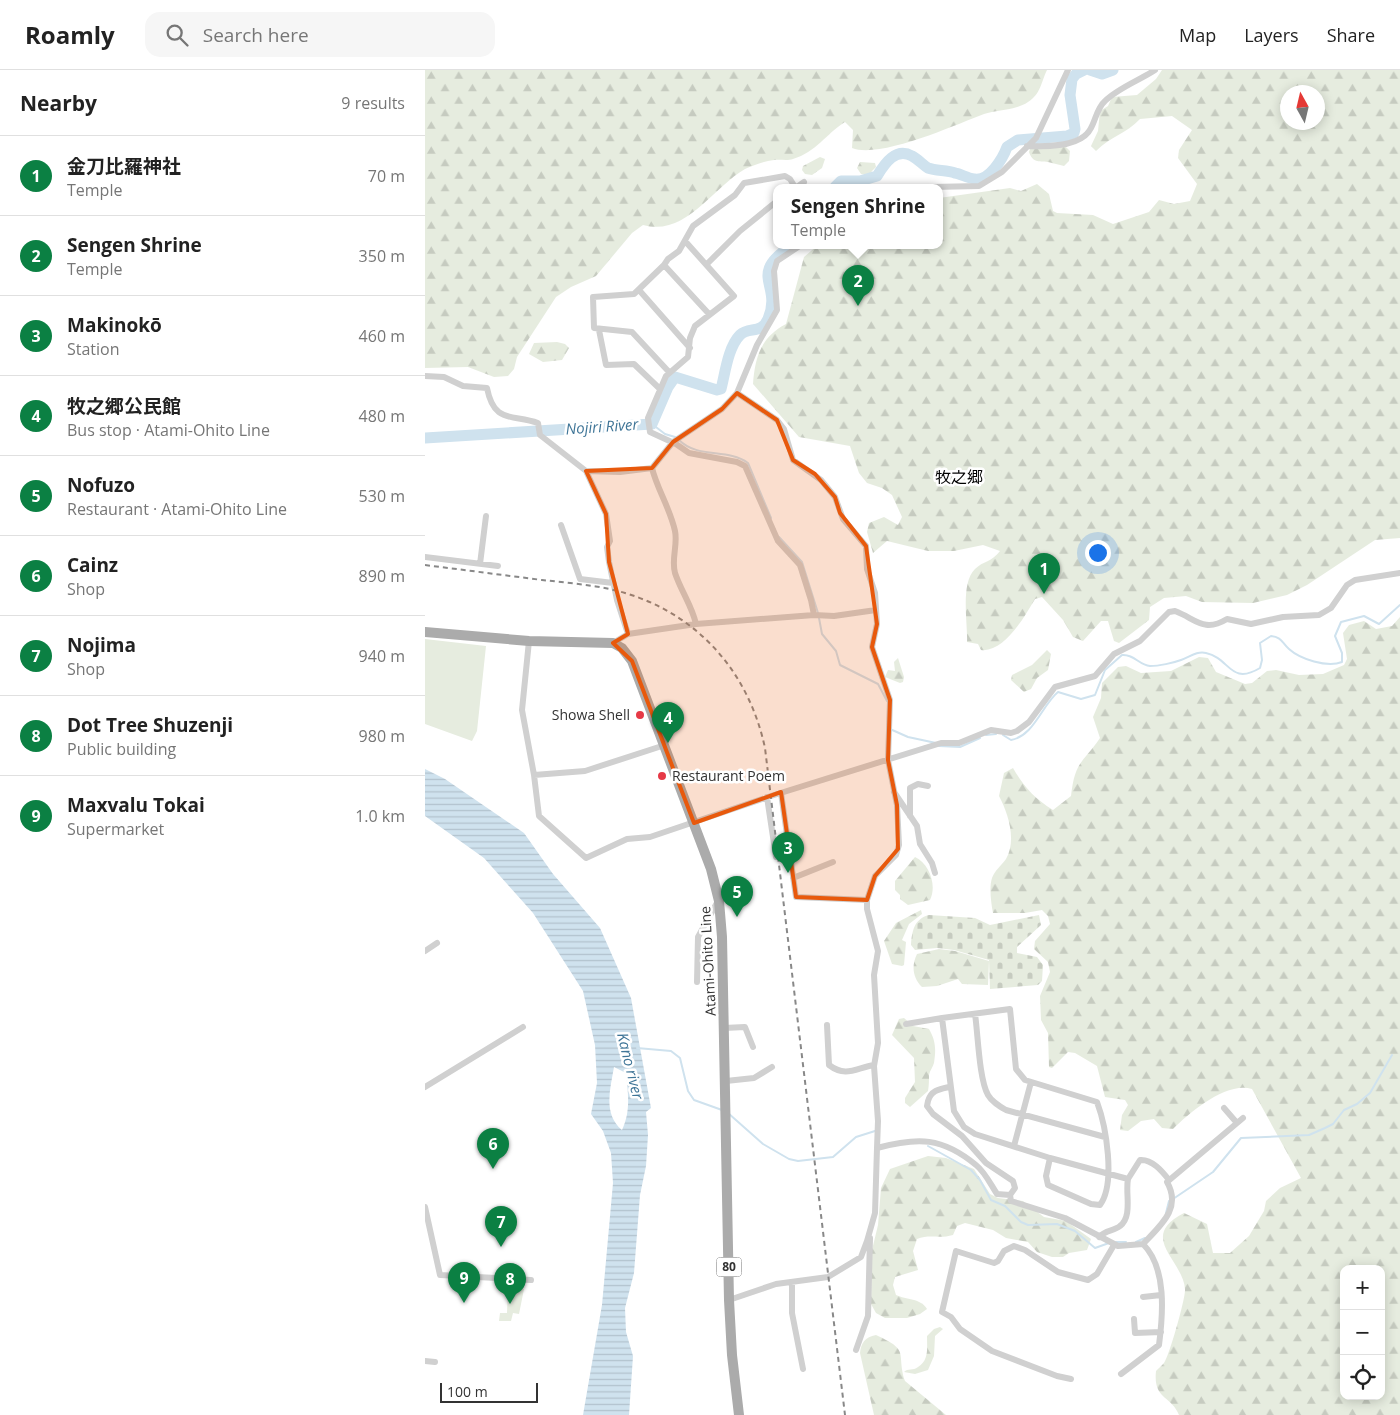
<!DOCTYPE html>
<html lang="en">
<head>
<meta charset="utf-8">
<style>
  :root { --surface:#fff; --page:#f6f6f6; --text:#222; --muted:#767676; --line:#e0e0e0; --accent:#0b8043 }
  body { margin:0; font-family:"Open Sans","Noto Sans JP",sans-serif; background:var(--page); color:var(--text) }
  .controls { position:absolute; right:15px; bottom:15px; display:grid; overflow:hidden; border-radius:10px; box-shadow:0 2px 12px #0003 }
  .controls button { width:45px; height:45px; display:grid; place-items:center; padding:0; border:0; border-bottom:1px solid var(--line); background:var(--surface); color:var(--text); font:25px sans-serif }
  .compass { position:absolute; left:855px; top:15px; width:45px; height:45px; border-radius:50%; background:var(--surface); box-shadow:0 2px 12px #0003; rotate:352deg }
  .scale { position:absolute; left:15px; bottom:12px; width:98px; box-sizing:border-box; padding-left:5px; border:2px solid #333; border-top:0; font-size:14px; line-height:18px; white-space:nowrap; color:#333; -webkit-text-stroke:4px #fff; paint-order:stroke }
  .you { position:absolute; left:672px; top:482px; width:18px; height:18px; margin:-12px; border:4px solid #fff; border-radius:50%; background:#1a73e8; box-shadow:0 0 0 8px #1a73e833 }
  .badge { display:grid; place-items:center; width:32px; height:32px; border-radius:50%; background:var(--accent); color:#fff; font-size:16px; font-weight:700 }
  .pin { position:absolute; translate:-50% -41px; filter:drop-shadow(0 1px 2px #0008) }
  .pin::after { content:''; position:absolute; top:26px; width:18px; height:15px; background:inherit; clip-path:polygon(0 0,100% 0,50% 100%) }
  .popup { position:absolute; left:348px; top:114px; width:170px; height:65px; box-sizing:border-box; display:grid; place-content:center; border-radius:10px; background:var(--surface); filter:drop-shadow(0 1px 4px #0005); font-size:16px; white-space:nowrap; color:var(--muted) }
  .popup b { font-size:19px; color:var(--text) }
  .popup::after { content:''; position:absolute; left:50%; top:100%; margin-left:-10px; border:10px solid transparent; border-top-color:var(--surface) }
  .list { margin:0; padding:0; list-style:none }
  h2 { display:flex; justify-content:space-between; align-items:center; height:65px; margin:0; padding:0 20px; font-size:21px }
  h2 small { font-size:16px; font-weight:400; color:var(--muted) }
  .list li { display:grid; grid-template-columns:32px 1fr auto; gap:15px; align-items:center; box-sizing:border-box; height:80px; padding:0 20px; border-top:1px solid var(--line) }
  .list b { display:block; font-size:19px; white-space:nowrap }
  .list p { margin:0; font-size:16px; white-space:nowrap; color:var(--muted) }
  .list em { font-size:16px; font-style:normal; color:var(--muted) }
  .icon { flex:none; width:28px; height:28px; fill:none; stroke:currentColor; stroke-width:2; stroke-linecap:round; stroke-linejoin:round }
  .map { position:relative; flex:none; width:975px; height:1345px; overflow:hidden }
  header { display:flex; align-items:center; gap:30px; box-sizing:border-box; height:70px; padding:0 25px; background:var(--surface); border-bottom:1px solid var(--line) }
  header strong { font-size:24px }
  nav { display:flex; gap:28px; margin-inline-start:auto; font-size:18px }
  .search { width:350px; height:45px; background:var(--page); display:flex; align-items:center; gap:12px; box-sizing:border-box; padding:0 18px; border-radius:15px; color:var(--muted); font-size:19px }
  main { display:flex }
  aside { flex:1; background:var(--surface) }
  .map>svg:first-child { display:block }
  .green { fill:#e6ecdf }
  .forest { fill:url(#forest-firs); fill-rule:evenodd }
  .cemetery { fill:url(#cemetery-stones) }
  .water { fill:url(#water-rules); fill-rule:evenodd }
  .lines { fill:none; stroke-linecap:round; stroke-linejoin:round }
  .stream { stroke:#cfe2ee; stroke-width:2 }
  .river { stroke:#cfe2ee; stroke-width:11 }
  .minor { stroke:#d0d0d0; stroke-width:6 }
  .primary { stroke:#ababab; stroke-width:10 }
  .rail { stroke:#888; stroke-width:2; stroke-dasharray:5 4; stroke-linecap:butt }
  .marked { fill:#e8590c; fill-opacity:0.2; stroke:#e8590c; stroke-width:4; stroke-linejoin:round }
  .poi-dot { fill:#e63946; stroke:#fff; stroke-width:2 }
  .labels { text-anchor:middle; stroke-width:5; stroke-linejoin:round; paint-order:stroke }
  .shield { fill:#fff; stroke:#707070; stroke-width:1 }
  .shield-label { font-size:12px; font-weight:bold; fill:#333 }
  .poi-label { font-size:14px; fill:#333; stroke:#fff; text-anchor:end }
  .street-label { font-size:14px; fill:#333; stroke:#fff }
  .water-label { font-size:15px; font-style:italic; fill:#3f7597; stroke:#fff }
  .quarter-label { font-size:16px; fill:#000; stroke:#fff }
</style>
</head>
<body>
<header>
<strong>Roamly</strong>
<div class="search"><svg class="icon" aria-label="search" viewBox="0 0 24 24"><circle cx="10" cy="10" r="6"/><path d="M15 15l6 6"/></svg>Search here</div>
<nav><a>Map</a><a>Layers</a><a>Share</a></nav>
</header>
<main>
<aside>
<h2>Nearby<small>9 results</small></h2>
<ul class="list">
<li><span class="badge">1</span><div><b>金刀比羅神社</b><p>Temple</p></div><em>70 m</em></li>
<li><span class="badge">2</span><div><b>Sengen Shrine</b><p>Temple</p></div><em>350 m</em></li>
<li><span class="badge">3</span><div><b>Makinokō</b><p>Station</p></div><em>460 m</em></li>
<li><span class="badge">4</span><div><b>牧之郷公民館</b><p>Bus stop · Atami-Ohito Line</p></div><em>480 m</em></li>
<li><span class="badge">5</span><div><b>Nofuzo</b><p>Restaurant · Atami-Ohito Line</p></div><em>530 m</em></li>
<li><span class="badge">6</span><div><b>Cainz</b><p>Shop</p></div><em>890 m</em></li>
<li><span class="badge">7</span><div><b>Nojima</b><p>Shop</p></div><em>940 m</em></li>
<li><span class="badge">8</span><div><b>Dot Tree Shuzenji</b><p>Public building</p></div><em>980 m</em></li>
<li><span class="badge">9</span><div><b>Maxvalu Tokai</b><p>Supermarket</p></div><em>1.0 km</em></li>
</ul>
</aside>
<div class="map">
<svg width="975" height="1345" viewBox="0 0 975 1345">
  <defs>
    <pattern id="forest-firs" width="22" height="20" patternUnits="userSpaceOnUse" patternTransform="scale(1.25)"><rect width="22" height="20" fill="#e6ecdf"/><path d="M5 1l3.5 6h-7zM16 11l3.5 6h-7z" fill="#c6cbc0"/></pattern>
    <pattern id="cemetery-stones" width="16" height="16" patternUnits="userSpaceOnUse" patternTransform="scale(1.25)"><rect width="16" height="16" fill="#e6ecdf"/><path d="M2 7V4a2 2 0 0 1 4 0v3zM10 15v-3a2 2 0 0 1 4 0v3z" fill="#c6cbc0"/></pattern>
    <pattern id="water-rules" width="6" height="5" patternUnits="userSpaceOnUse" patternTransform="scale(1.25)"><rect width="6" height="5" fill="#cfe2ee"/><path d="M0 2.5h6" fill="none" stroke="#b2c2cd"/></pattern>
  </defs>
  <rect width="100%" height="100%" fill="#fff"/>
  <path class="green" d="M0 569 61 576 52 661 47 671 0 654Z
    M83 1217 99 1219 94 1244 88 1243 86 1251H74L75 1243H82Z"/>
  <path class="forest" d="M0 0H622C616 12 616 24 603 32 592 40 572 40 559 44 530 55 455 89 427 78L428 60 420 52C401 64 391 82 368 89 362 91 355 89 349 90 339 91 329 95 320 99 287 118 261 167 218 155L207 163 171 206 146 217 131 227 92 287 89 299 83 306 69 307 43 297 0 298Z
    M737 0H975V468L950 470 882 515 862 525 828 533 777 532 761 526 739 528 725 537 724 550 694 573 689 571 683 551H676L658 571 648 567 638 550 617 527 610 529C600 546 579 583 556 580L553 574 542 572C543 554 535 513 550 499 558 491 567 492 575 481L558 475 529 481H503L462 471 448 483 442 462 444 453 459 447 473 455 477 447 467 425 457 418 442 413 434 403 425 376 374 367 328 314C330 287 336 267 361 254L379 187 393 175H514V128L585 118 596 121 612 114 624 124 628 141 632 143 668 145 688 154 724 142 734 130 749 134 765 131 772 114 753 88 754 80 767 60 747 46 715 49C701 64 686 66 671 81L666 76 673 61 675 41 683 36 687 27 712 25 731 9ZM862 22H892V52H862Z
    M639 75 645 81 644 91 639 96C634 95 628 93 623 92 613 91 608 93 604 82L605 79Z
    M395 87 400 89 397 98 387 105 380 104 377 100 378 96Z
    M435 92 450 93 451 97 443 105 436 104 432 98Z
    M132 272 140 274 144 278 137 290 118 292 104 284 109 273Z
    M975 547V1345H754C746 1325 728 1330 731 1301 734 1298 737 1295 739 1293 744 1287 761 1227 760 1219 758 1190 712 1167 759 1143L782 1154 788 1183H805L824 1166 839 1141 841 1131 855 1118 876 1108 827 1019C802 1011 765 1042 748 1059L737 1058 729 1049 716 1051 703 1061 695 1060 697 1045 703 1035 700 1030 680 1027 672 996 650 983 643 982 627 998 624 997 623 963 616 950 615 926 625 902 623 892 609 879 610 871 625 854 623 846 617 840 600 843H568C566 833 564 817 567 808 570 800 576 796 581 789 592 770 583 743 574 726L579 703 588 698C599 717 609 728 628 740L646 726C650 691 657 694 675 668L668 647 676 628 677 613 693 597 701 596 716 603 746 601 774 587 783 588 791 602 820 614 827 613 842 601 851 600 874 605 898 604 919 595 922 589 918 563 924 555 939 551 951 559 967 556ZM919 1199H956V1326H919Z
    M622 580 626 584 623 600 612 608 606 619 599 622 586 610 587 605 607 595Z
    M473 588 479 607 478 612 475 613 460 607 463 600 470 601 469 592Z
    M490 787C505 794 512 816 505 830L483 835 475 829V825L470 820V811Z
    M496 840 497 844 484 854 477 870 481 872 479 895 477 896 467 894 459 871 471 853Z
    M514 879 530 881 564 891 563 915 537 914 533 909 512 916 497 917C488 908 486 896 492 884Z
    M479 948 488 956 504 959C511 971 511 980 509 993 508 997 505 1000 504 1005 504 1010 504 1015 503 1021L485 1037 480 1033V1028L490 1012 489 988 467 965 474 949Z
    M503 1086 521 1088 549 1099 565 1124 573 1128 598 1131 619 1147 641 1151 666 1169 662 1180 644 1183 638 1187H627L612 1182 603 1172 581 1168 568 1160 540 1153 532 1156 528 1165C515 1169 504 1164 492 1169L488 1181 493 1200 470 1207 468 1215 471 1225C481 1230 496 1228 502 1239L495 1244 482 1248H460L451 1243 446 1234 447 1180 453 1155 456 1118 465 1099Z
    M515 1257 518 1259 510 1266 509 1286 503 1300 490 1304 479 1302C483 1298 488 1301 493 1297 504 1290 502 1279 502 1266L509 1259Z
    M451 1265C486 1281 471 1282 480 1311L521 1345H449L435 1283C436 1273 440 1267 451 1265Z"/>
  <path class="cemetery" d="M504 845 550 848 565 855 614 845 616 855 592 877V883L612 887 618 895 617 911 613 915 565 919 564 890 529 880 512 878 490 880 486 875C487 861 489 849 504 845Z"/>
  <path class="water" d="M0 699 20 709 99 763 128 804 175 858 206 928 226 1038 221 1042 223 1065 221 1096 215 1125 209 1203 200 1238 201 1262 208 1286 204 1345H158L177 1235 188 1113 186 1083 178 1061 166 1044 172 1013 170 975 158 921 108 843 59 788 0 746ZM189 997 201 1003C203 1023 206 1041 197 1060 178 1044 185 1020 189 997Z"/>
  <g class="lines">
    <path class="stream" d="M227 354 240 364 250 367
      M254 370C273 389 302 378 323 393L346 448
      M354 467 377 492 393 543
      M394 548 397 564 411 581 415 595 453 614 462 631
      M465 659 483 667 511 673
      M561 665 571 664
      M578 665 586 670C609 666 617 635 633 622L656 629 670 625 680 600 697 585C709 584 714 595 725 596 734 596 748 593 756 590 765 587 771 581 781 583 805 588 805 616 835 598L837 590 835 573 846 566C857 567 857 573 864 579 875 589 902 598 917 592V583L910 566 916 552 939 546 954 554 975 535
      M514 676 535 677 555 668
      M212 978 246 981 255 988 263 1021 269 1030 297 1040
      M303 1043 338 1074 364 1089 373 1091 408 1087 431 1067 450 1061
      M503 1076 546 1100 555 1110 566 1130 580 1136 596 1152 603 1155 632 1154 650 1161 670 1178 684 1173
      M748 1129 788 1102 816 1068 884 1065 900 1058 908 1054 919 1040 932 1034 945 1023 967 985
      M741 1143 744 1131
      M691 1172H701
      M711 1172 720 1168"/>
    <path class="river" d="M665 0 677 4 688 0
      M410 117 416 111H435L452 106C460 93 471 77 487 86 493 89 498 95 503 98 511 101 522 100 530 103 536 104 542 108 549 109 564 112 578 88 582 77L593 70 642 66 649 63 650 59 645 25 647 9 651 4 659 0
      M0 368 227 354 243 317 250 307 292 320 296 319C300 304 303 277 315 265 324 256 336 265 343 249 358 213 321 206 367 175"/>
    <path class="minor" d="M602 76C620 77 657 77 666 58 671 49 672 38 680 31 693 18 715 10 730 0
      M372 117 379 112
      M507 117 554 116 577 102 611 68 643 0
      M260 171 309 226 270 256 265 268 263 287 241 306 223 348 225 362 251 374 264 383 312 392 320 396 353 471 375 495 386 530 389 545
      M282 194 315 161 352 131
      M239 195 284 244
      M214 220 265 278
      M174 260 181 295 209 294 235 319
      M244 302 207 262 169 258 168 227 209 224 239 195 243 189 254 181 268 156 310 125 319 113 360 106 365 109 370 117
      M0 306 19 307 38 316 62 318C69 354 87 344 113 353L115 365 161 401 181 444 185 471 182 477 184 492 192 530 203 564
      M161 401 195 402 227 398
      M136 455 155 509 188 513
      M0 487 73 496
      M55 494 61 446
      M271 554C267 536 256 521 250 503 246 489 253 475 250 461 245 438 232 419 227 398L248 372 297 339 312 323 332 275 352 240 349 201 352 191 376 175
      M104 571 97 640 109 705 114 746 161 788 202 769 225 767 346 726 516 673H534L566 660 586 663 592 661 604 652 630 617 670 606 689 584 715 571 744 542 750 541C771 549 779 563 802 549L826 554 858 547 894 545 906 538 922 515 930 510 975 503
      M188 573 203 564 271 554 389 545 409 546 451 540
      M109 705 160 701 240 675
      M469 722 492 756 495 774 507 793 510 803
      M356 723 371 827 442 830
      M342 727 351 787
      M485 746V718L493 714 503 716
      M368 808 408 792
      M0 881 12 873
      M272 912 273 867 293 831
      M585 939 591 999 600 1010 672 1032C681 1056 691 1113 675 1135L666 1134 623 1115 621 1106 625 1088 550 1064 539 1057 529 1041 517 948Z
      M550 944C553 964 554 1009 563 1025 567 1032 574 1036 581 1040L680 1067
      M481 954 517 948
      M402 955 404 995C421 1008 431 998 449 995
      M299 958 320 957 328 977
      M301 1011 329 1008 347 997
      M0 1017 98 957
      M524 1017C515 1019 506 1020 503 1031L502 1036 508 1044 537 1066 561 1093 588 1111 590 1118 585 1125
      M799 1038 812 1053
      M589 1076 606 1012
      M452 1078C493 1067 517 1067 551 1095 560 1102 566 1115 572 1124L585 1125
      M625 1088 703 1109 715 1090C727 1089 737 1101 744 1110
      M585 1125 586 1131 640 1148 693 1176 718 1174C736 1155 757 1138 742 1112L818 1048
      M0 1137 15 1205 106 1210
      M674 1167C680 1160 689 1161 695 1156 708 1146 700 1123 703 1109
      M367 1212V1243L378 1299
      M718 1227 736 1225
      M304 1230 351 1214 403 1207 436 1187 442 1171 450 1143 452 1078 453 1051 449 996 453 973 449 905 453 881 442 839V830L450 806 471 785 474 775 472 735 463 690 465 630 447 577 452 554 450 523 442 499 441 476 418 449 410 427 396 410 368 390 359 359 352 350 312 323
      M709 1249 710 1263 736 1262
      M431 1280 443 1246 445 1168
      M0 1291 10 1292
      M696 1304 734 1275C738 1244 742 1198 718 1174
      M646 1309 632 1306 567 1281 535 1259 526 1247 517 1242 531 1181 569 1193 573 1191 579 1181 589 1176 600 1180 633 1202 663 1210 672 1204 689 1175"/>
    <path class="primary" d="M0 562 104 571 188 573 197 578 207 591 286 799 294 831 297 867 304 1230 307 1285 314 1345"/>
    <path class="rail" d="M0 495C39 500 78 505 117 510 144 513 173 515 200 523 274 545 324 603 340 678L420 1345"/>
  </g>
  <path class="marked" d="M312 323 352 350 368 390 390 404 410 427 415 443 441 476 452 554 447 577 465 630 463 690 472 735 473 779 450 806 442 830 371 827 356 722 269 753 207 591 188 573 203 564 184 492 181 444 161 401 227 398 248 372 297 339Z"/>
  <g class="poi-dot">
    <circle cx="215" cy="645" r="5"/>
    <circle cx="237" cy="706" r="5"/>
  </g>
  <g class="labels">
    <rect class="shield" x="291.5" y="1187.5" width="25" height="19" rx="4"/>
    <g class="shield-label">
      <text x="304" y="1201">80</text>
    </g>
    <g class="poi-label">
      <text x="205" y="650">Showa Shell</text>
      <text x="247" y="711" text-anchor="start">Restaurant Poem</text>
    </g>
    <g class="street-label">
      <text transform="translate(283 891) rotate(-93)" y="5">Atami-Ohito Line</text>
    </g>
    <g class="water-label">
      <text transform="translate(177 357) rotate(-4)" y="5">Nojiri River</text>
      <text transform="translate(205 996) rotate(76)" y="5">Kano river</text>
    </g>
    <g class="quarter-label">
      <text x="534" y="413">牧之郷</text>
    </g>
  </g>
</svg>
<div class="controls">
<button>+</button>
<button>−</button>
<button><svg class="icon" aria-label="locate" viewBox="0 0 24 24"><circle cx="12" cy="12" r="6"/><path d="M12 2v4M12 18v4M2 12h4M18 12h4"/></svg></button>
</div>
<svg class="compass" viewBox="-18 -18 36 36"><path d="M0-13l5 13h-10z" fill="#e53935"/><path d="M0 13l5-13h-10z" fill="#767676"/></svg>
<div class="scale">100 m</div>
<div class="you"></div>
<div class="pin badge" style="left:619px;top:524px">1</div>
<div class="pin badge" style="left:433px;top:236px">2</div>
<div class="popup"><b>Sengen Shrine</b>Temple</div>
<div class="pin badge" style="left:363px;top:803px">3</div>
<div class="pin badge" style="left:243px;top:673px">4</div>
<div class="pin badge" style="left:312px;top:847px">5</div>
<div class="pin badge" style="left:68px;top:1099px">6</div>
<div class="pin badge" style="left:76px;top:1177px">7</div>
<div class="pin badge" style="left:85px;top:1234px">8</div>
<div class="pin badge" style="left:39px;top:1233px">9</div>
</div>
</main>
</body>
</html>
